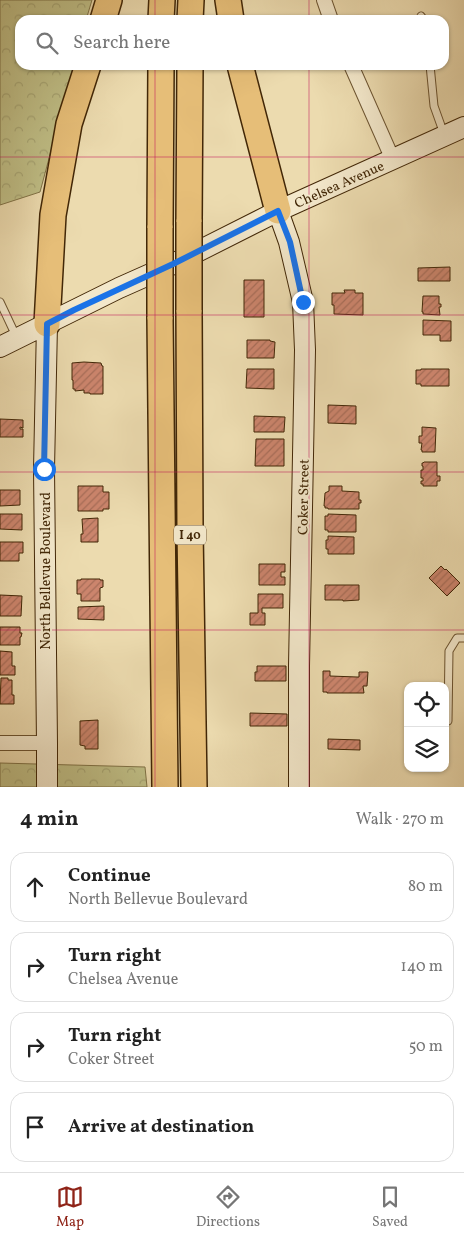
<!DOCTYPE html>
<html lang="en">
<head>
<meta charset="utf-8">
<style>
  :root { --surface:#fff; --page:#f2f2f2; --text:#222; --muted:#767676; --line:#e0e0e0; --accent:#8f2418 }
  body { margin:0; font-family:Vollkorn,serif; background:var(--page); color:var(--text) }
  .controls { position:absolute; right:15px; bottom:15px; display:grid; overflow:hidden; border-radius:10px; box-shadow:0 1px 4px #0004 }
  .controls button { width:45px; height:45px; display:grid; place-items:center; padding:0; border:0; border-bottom:1px solid var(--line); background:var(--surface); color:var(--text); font:25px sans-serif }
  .stop { position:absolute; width:15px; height:15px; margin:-11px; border:4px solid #1a73e8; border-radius:50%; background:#fff }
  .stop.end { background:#1a73e8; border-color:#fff; box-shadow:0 1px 5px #0008 }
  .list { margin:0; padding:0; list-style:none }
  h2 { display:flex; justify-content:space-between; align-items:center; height:65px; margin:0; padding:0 20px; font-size:21px }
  h2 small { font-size:16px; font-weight:400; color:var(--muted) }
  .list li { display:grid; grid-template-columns:32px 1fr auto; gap:15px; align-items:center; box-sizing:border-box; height:70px; margin:0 10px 10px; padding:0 10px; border:1px solid var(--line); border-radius:15px }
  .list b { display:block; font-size:19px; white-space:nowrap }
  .list p { margin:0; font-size:16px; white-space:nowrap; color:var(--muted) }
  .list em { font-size:16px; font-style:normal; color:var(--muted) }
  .icon { flex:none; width:28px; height:28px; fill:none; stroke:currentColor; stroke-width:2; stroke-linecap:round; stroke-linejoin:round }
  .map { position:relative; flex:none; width:464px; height:787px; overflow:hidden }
  .search { position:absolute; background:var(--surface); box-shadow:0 1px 4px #0004; left:15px; right:15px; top:15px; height:55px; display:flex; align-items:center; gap:12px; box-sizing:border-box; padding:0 18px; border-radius:15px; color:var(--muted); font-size:19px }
  .sheet { height:385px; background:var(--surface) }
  nav { display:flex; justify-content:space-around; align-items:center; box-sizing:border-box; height:70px; border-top:1px solid var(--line); background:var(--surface); font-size:14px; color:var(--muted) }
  nav a { display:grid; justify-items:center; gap:2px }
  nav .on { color:var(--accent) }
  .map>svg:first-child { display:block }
  .forest { fill:url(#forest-crowns); stroke:#807246 }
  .building { fill:url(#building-hatch); stroke:#422707 }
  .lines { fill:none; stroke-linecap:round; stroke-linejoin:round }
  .lane-casing { stroke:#6c5431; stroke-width:9 }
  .street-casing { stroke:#6c5431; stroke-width:16 }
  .secondary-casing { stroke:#422707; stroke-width:22 }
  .highway-casing { stroke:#422707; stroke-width:28 }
  .lane { stroke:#f3e8cb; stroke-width:7 }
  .street { stroke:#f3e8cb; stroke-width:14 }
  .secondary { stroke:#f3e8cb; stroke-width:20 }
  .highway { stroke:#e6be78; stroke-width:25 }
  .highway-bridge-casing { stroke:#422707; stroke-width:28; stroke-linecap:butt }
  .highway-bridge { stroke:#e6be78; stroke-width:25 }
  .route { stroke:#1a73e8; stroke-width:6 }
  .grid { fill:none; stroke:#c2185b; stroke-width:1; stroke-opacity:0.55 }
  .labels { text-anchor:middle; stroke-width:4; stroke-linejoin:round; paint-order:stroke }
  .shield { fill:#f3e8cb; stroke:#776142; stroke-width:1 }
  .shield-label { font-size:12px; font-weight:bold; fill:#422707 }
  .street-label { font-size:14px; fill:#422707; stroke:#f3e8cb }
</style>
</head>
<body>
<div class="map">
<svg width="464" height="787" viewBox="0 0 464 787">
  <defs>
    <pattern id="forest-crowns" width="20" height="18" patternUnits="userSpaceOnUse" patternTransform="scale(1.25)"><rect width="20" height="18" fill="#bfbe86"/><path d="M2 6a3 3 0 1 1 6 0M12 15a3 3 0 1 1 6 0" fill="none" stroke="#a5a372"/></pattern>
    <pattern id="building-hatch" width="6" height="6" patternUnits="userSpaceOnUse" patternTransform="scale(1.25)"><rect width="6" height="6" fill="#cc856d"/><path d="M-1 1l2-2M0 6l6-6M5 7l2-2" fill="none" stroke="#a76d58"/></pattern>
  </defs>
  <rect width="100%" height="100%" fill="#ecdbaf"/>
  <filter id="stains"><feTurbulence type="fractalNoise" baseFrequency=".004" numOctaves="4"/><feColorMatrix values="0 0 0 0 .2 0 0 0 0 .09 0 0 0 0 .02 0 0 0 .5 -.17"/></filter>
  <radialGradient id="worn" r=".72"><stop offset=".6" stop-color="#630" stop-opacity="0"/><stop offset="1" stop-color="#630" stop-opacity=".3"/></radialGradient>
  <path class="forest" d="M0 0H92L86 20H20V65H74L40 192 0 205Z
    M0 763 145 767 147 787H0Z"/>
  <path class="building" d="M298 16 300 20H288Z
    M450 267V281H418V268Z
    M244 280H264V317H244Z
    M344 290H355V293H363V315L334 314V305H332V293H345Z
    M423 296H439V304H441V307H439L440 315 423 314V312H422Z
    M423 320 451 321V341H440V335H423Z
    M247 340H270V341L275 342 274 358H247Z
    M84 362 101 363 102 366H103V394H90V393H84V390L75 391V389H73V380H72V363Z
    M247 369H274V389L246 388Z
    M421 369H449V386H421V384H416V370H421Z
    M328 405 356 406V424L328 423Z
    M254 416 285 417 284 432H254Z
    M0 419 23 420V428L20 427V429H23V437H0Z
    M422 427 436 428 435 452H422V450H421L422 443H419V436H422Z
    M256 439H284V466H255Z
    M424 462H437V476H440V481H437V486H423V484H421V481H423V478H421V470H423V466H422V463H423Z
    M78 486H103V492H109V509H103V511H78Z
    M329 486H342V491L359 492V500H361V503H359V509H328V508H325V506H324L325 493 329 491Z
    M0 490H20V505L0 506Z
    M0 514H22V530L0 529Z
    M328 514 356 515V532H328V530H325V516H328Z
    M98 518V542H81V534H83L82 519Z
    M328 536 354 537V554H328V549H326V540H328Z
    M0 542H23V553H19V561H0Z
    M259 564H285V572H281V577H285V585H259Z
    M441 566 445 570 446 569 460 583 447 596 429 578Z
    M81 579H100V580H103V587L100 588V601H81V594H77V580H81Z
    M325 585H359V600L343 601V600H325Z
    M258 594H283V608H262V613H265V625H250V613H258Z
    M0 595 22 596 21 616H0Z
    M104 606V620L78 619V607Z
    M0 627H20V633H22L21 637H20V645H0Z
    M0 651 12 652V666H15V675H0Z
    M257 666H286V681H255V672H257Z
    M323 671H330V676L357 677H359V672H368L367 686H363L364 693H327V692H323Z
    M1 678H8V680H12V695H14V704H0Z
    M250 713 287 714V726H250Z
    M98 720V749H85V746L80 745V721Z
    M328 739 360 740V750L328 749Z"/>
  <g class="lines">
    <defs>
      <path id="lane" d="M421 16 424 20
        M430 65 434 106 444 134
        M0 302 16 336
        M448 721 449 651 457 638H464"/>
      <path id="street" d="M324 0 331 20
        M351 65 393 160
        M0 743H47"/>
      <path id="secondary" d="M278 211 289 242 303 302 305 350 299 666V787
        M0 347 119 288 173 264 278 211 464 127
        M47 787V743L44 469 47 324"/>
      <path id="highway" d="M228 0 231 20
        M103 20 109 0
        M161 20 162 0
        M190 20 191 0
        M240 65 278 211
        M189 222 190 65
        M160 228 161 65
        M189 310 190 530 194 787
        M160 317 165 787
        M47 324 53 215 69 124 88 65"/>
    </defs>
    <use href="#lane" class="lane-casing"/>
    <use href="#street" class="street-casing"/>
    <use href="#secondary" class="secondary-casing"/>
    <use href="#highway" class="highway-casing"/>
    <use href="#lane" class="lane"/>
    <use href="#street" class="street"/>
    <use href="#secondary" class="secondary"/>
    <use href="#highway" class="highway"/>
    <defs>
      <path id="highway-bridge" d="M189 222V310
        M160 317V228"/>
    </defs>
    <use href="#highway-bridge" class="highway-bridge-casing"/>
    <use href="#highway-bridge" class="highway-bridge"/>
  </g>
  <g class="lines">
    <path class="route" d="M44 469 47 324 74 310 173 264 278 211 290 242 303 302"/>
  </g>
  <path class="grid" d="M155 0V20M309 0V20M155 65V787M309 65V787M0 157H464M0 315H464M0 472H464M0 630H464"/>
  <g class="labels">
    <rect class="shield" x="174" y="525.5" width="32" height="19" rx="4"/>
    <g class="shield-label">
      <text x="190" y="539">I 40</text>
    </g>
    <g class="street-label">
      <text transform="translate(339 184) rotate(-24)" y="5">Chelsea Avenue</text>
      <text transform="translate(303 497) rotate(-89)" y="5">Coker Street</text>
      <text transform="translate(45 571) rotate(-90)" y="5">North Bellevue Boulevard</text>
    </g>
  </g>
  <rect width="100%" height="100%" filter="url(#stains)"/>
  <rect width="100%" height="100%" fill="url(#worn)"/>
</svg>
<div class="controls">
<button><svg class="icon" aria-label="locate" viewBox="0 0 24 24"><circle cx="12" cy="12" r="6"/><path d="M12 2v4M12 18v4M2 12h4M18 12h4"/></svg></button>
<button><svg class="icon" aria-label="layers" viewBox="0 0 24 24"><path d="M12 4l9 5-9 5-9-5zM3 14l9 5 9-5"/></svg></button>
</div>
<div class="stop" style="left:44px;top:469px"></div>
<div class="stop end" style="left:303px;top:302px"></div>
<div class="search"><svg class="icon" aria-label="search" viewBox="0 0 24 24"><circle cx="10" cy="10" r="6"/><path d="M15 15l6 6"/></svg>Search here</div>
</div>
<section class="sheet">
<h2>4 min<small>Walk · 270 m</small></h2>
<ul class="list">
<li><svg class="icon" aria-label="ahead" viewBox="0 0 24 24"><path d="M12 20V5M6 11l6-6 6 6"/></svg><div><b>Continue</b><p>North Bellevue Boulevard</p></div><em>80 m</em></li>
<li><svg class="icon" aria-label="right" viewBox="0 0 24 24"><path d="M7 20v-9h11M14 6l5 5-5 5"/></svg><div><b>Turn right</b><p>Chelsea Avenue</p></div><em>140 m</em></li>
<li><svg class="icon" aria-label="right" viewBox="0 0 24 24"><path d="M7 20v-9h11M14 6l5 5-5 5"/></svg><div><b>Turn right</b><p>Coker Street</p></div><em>50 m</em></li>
<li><svg class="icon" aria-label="arrive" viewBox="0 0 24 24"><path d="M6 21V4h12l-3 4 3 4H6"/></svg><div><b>Arrive at destination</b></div></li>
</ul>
</section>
<nav>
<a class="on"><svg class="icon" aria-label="map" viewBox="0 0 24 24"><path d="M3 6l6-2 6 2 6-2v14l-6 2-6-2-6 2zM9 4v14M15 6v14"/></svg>Map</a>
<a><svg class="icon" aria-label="directions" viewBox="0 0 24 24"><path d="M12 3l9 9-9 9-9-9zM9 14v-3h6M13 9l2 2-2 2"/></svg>Directions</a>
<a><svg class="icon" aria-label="saved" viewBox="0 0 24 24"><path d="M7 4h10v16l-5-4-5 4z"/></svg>Saved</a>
</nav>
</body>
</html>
